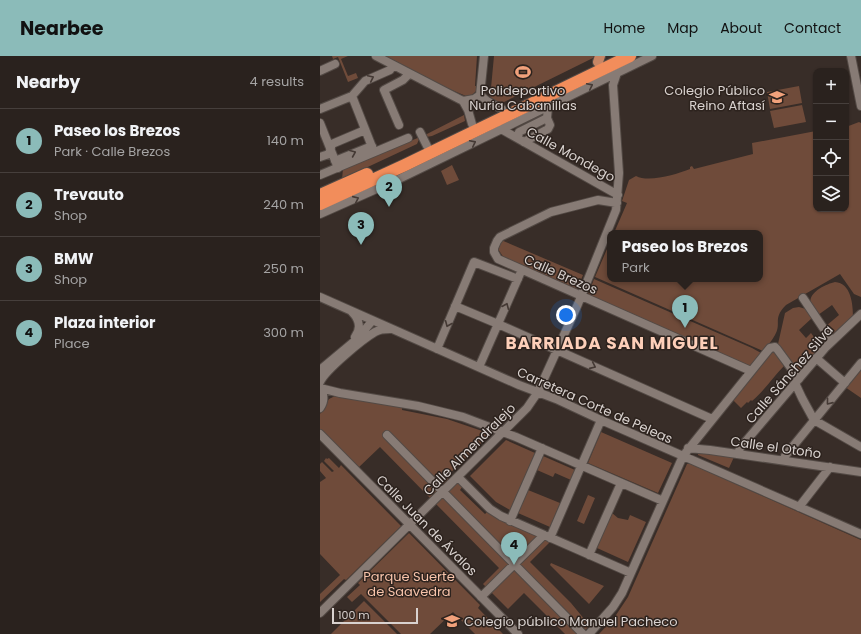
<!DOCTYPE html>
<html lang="en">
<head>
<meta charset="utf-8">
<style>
  :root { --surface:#2a221e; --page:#362f2b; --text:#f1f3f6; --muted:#a5a4a4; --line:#463f3c; --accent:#8bbbb9 }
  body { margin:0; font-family:Poppins,sans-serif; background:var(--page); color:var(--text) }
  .controls { position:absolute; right:12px; top:12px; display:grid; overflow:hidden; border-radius:8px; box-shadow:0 1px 3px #0004 }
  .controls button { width:36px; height:36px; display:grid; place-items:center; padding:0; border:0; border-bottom:1px solid var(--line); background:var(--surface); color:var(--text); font:20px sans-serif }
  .scale { position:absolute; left:12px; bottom:10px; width:86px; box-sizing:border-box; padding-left:4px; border:2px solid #d9d2cf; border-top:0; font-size:11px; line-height:14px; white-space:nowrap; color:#d9d2cf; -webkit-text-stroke:3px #2d231e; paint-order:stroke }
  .you { position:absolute; left:246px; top:259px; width:14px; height:14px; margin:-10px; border:3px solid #fff; border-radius:50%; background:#1a73e8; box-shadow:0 0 0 6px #1a73e833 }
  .badge { display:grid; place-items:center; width:26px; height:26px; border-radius:50%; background:var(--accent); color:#111; font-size:13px; font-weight:700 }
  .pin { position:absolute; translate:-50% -33px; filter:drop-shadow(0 1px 2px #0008) }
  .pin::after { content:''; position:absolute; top:21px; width:14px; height:12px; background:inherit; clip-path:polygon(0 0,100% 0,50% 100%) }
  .popup { position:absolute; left:287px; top:174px; width:156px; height:52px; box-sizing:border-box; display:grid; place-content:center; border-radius:8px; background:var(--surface); filter:drop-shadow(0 1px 3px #0005); font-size:13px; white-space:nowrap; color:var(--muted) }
  .popup b { font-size:15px; color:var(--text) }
  .popup::after { content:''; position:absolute; left:50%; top:100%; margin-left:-8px; border:8px solid transparent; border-top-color:var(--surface) }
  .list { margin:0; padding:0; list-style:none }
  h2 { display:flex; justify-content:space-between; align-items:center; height:52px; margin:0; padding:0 16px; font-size:17px }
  h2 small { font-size:13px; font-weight:400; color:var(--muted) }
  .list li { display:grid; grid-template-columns:26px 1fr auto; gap:12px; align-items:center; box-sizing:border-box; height:64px; padding:0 16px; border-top:1px solid var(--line) }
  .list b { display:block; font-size:15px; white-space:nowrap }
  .list p { margin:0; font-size:13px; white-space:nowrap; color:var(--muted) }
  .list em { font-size:13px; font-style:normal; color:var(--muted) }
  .icon { flex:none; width:22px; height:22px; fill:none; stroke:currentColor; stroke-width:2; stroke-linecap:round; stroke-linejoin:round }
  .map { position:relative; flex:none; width:541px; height:578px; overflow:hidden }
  header { display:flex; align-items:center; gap:24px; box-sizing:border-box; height:56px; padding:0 20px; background:var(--accent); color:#111 }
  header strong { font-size:19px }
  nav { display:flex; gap:22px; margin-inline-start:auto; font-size:14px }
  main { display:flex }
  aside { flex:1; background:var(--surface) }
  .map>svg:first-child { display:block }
  .green { fill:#6f4b3a }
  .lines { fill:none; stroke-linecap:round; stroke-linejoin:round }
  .minor-casing { stroke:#534a45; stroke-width:10 }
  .major-casing { stroke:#534a45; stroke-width:12 }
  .highway-casing { stroke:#534a45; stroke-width:14 }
  .minor { stroke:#877b75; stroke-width:8 }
  .major { stroke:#c78665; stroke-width:10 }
  .highway { stroke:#f28d5b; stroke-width:12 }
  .oneway { stroke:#443934 }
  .labels { text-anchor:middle; stroke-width:3; stroke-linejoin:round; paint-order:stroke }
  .poi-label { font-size:13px; fill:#d9d2cf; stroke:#2d231e }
  .street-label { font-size:13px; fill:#d9d2cf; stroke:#2d231e }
  .park-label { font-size:13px; fill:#f7c3aa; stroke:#2d231e }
  .district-label { font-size:17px; font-weight:bold; letter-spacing:1px; fill:#fdcfb9; stroke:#2d231e }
</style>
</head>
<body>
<header>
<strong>Nearbee</strong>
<nav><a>Home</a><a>Map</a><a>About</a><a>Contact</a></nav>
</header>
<main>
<aside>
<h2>Nearby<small>4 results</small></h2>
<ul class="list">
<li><span class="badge">1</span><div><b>Paseo los Brezos</b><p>Park · Calle Brezos</p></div><em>140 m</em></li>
<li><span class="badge">2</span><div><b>Trevauto</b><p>Shop</p></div><em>240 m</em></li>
<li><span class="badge">3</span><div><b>BMW</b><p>Shop</p></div><em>250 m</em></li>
<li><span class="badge">4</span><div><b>Plaza interior</b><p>Place</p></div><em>300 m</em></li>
</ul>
</aside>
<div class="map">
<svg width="541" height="578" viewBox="0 0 541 578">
  <rect width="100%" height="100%" fill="#382d28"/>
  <path class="green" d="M12 0H28L21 3 28 20 36 17 38 22 28 26 18 1 13 3Z
    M62 0H157L155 30H158L157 34 152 39 146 40 127 32Z
    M174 0H274L273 2 184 46C175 46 170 43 167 35L171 32Z
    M479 30 482 47 450 53 447 36Z
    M482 49 486 66 454 72 450 55Z
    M144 59 145 65 112 80 106 81 105 79Z
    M539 66 541 67V241L534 238 520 218 466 249C452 263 462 267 455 279 452 285 447 290 443 295L275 221 290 186V223H440V177H294L307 147 302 145 309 124 316 120C329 127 357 118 370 113V111L372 110 374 113 433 98 432 87 496 75V153H526V71Z
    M100 81 97 88 22 123 23 113Z
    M132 109 139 124 127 129 121 115Z
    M181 184 263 219 257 233 184 202 178 193Z
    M274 223 432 292 441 297 430 310 268 239Z
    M515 226C531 227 533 248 533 261L513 279H511L506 270 519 259 512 249 498 259C496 256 492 252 491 248 487 237 506 228 515 226Z
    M479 251 486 253 492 262 479 274 486 282 491 277 501 291 480 315H477L458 290V288L465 257 473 252Z
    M453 293 464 310C453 321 444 335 432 345L431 344 428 347 427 346 421 352 412 343Z
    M541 311V342L525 331Z
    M15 340 82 350V354L127 363 171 378 126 421 130 425 111 443 60 391 38 412 0 373V358L9 343Z
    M281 376 352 407 338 437 268 407Z
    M186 384 215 397 190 454 176 446 150 420Z
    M378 397 414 401 409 412 378 399Z
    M223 400 255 414 251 424 235 417 233 421 217 414Z
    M6 402 7 403 9 402 19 412 21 409 81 470 26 524 24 523 0 546V538L20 519 0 498V426L6 422 0 415V408L2 406 12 416 14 415 4 405Z
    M367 408H371L541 484V578H279L294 562 308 541Z
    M138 426 143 430 140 434 165 458 168 455 231 485 210 506 251 547 270 570 260 578H245L204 537 188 553 163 528 179 512 115 447 136 427Z
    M208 434 240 447 230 471 198 457Z
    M268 439 275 442 264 468 257 465Z
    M292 457 298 462 308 464 310 459 326 466 308 506 277 492Z
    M89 477 160 549 158 552 183 578H155L133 556 110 578H81L41 538 32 546 27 541 40 529 38 527Z
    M231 507 284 530 269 548 230 509Z
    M44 545 77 578H11Z"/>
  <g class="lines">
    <defs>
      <path id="minor" d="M56 0 143 45 148 54 152 68
        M531 0 541 50
        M0 15 15 8
        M160 39 167 45 182 53
        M32 40 54 96
        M143 45 154 43 160 39 164 0
        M0 53 32 40 45 25 70 14 73 9
        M0 67 18 112
        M79 69 64 34 83 24 89 18
        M181 73 298 139
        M100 76 107 90
        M198 82 199 76 227 62 228 51
        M204 86 228 73 230 69 227 62
        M0 101 9 98 12 88 45 74
        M15 105 52 90
        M0 119 88 82
        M297 147 278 144 231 156 180 181 177 185 174 192V196L178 203 431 315
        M0 158 79 123 332 0
        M0 241 199 329 236 343 281 364 541 478
        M483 242 512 285
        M135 250 178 268 392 363
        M32 256C40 264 41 273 35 281
        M117 293 154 206 198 223
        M496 302 525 327
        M159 311 200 218
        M0 314 37 283 52 265H54
        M0 326C5 314 43 283 55 276 60 273 65 273 70 273
        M475 327 482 342 494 364 541 391
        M0 331C4 338 5 345 0 352
        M0 332 20 337 98 350 143 361 196 381 343 445
        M0 378 198 578
        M67 379 263 578
        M368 392 390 394 541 416
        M418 398 420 392 506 291 541 258
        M464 404 465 400 541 307
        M138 421 170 453 181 460 311 517
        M479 451 510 411
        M190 465 222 392
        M230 482 281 364
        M269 499 301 427
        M161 541 224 479
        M0 557 207 352 218 336 258 248 296 154 299 117 293 29 297 17
        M269 578 293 551 302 537 363 400 450 292 455 291 457 293 479 323"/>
      <path id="major" d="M278 6 280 0"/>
      <path id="highway" d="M0 139 47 118
        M0 148 85 109 310 0"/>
    </defs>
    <use href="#minor" class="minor-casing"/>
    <use href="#major" class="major-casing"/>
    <use href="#highway" class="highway-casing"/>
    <use href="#minor" class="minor"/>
    <use href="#major" class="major"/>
    <use href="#highway" class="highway"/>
  </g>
  <defs><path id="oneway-chevron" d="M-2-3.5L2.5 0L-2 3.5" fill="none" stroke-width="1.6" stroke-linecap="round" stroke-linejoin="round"/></defs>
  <g class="oneway">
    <use href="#oneway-chevron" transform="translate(51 22) rotate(-25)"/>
    <use href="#oneway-chevron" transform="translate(270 30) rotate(-26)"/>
    <use href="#oneway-chevron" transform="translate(153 87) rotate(-26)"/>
    <use href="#oneway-chevron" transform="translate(33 97) rotate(-23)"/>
    <use href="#oneway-chevron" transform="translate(36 143) rotate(-24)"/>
    <use href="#oneway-chevron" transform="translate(186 250) rotate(-67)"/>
    <use href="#oneway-chevron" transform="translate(128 268) rotate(113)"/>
    <use href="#oneway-chevron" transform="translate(273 310) rotate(24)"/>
    <use href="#oneway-chevron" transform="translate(509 346) rotate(129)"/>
  </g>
  <defs>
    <symbol id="stadium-bare" viewBox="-9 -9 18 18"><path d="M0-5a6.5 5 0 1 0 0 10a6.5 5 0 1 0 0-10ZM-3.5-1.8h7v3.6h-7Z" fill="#f1a17b" stroke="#2d231e" stroke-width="2.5" paint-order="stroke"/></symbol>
    <symbol id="school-bare" viewBox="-9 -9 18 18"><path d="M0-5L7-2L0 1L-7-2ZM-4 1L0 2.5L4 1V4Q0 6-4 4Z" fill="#f1a17b" stroke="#2d231e" stroke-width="2.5" paint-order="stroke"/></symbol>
  </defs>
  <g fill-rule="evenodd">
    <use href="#stadium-bare" x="192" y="5" width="22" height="22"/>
    <use href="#school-bare" x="446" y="30" width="22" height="22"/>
    <use href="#school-bare" x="121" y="554" width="22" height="22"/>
  </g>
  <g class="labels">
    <g class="poi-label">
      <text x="203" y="39">Polideportivo<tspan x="203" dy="15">Nuria Cabanillas</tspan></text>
      <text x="445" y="39" text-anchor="end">Colegio Público<tspan x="445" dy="15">Reino Aftasí</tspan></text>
      <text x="144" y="570" text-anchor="start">Colegio público Manuel Pacheco</text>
    </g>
    <g class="street-label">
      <text transform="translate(251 98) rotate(29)" y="5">Calle Mondego</text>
      <text transform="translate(241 218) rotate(24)" y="5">Calle Brezos</text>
      <text transform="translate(469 318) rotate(-49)" y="5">Calle Sánchez Silva</text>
      <text transform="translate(275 349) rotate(24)" y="5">Carretera Corte de Peleas</text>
      <text transform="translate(456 391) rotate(8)" y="5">Calle el Otoño</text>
      <text transform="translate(149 393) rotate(-45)" y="5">Calle Almendralejo</text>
      <text transform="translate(107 469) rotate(45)" y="5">Calle Juan de Ávalos</text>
    </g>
    <g class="park-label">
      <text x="89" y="525">Parque Suerte<tspan x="89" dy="15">de Saavedra</tspan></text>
    </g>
    <g class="district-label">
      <text x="292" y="293">BARRIADA SAN MIGUEL</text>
    </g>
  </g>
</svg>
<div class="controls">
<button>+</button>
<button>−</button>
<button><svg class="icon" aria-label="locate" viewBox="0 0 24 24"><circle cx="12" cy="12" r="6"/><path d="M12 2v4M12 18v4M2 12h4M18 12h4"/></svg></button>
<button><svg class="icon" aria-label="layers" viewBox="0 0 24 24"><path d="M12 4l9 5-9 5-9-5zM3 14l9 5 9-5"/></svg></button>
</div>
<div class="scale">100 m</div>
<div class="you"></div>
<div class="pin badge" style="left:365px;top:272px">1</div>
<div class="popup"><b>Paseo los Brezos</b>Park</div>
<div class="pin badge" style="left:69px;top:151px">2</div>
<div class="pin badge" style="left:41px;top:189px">3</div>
<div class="pin badge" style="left:194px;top:509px">4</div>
</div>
</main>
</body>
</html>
